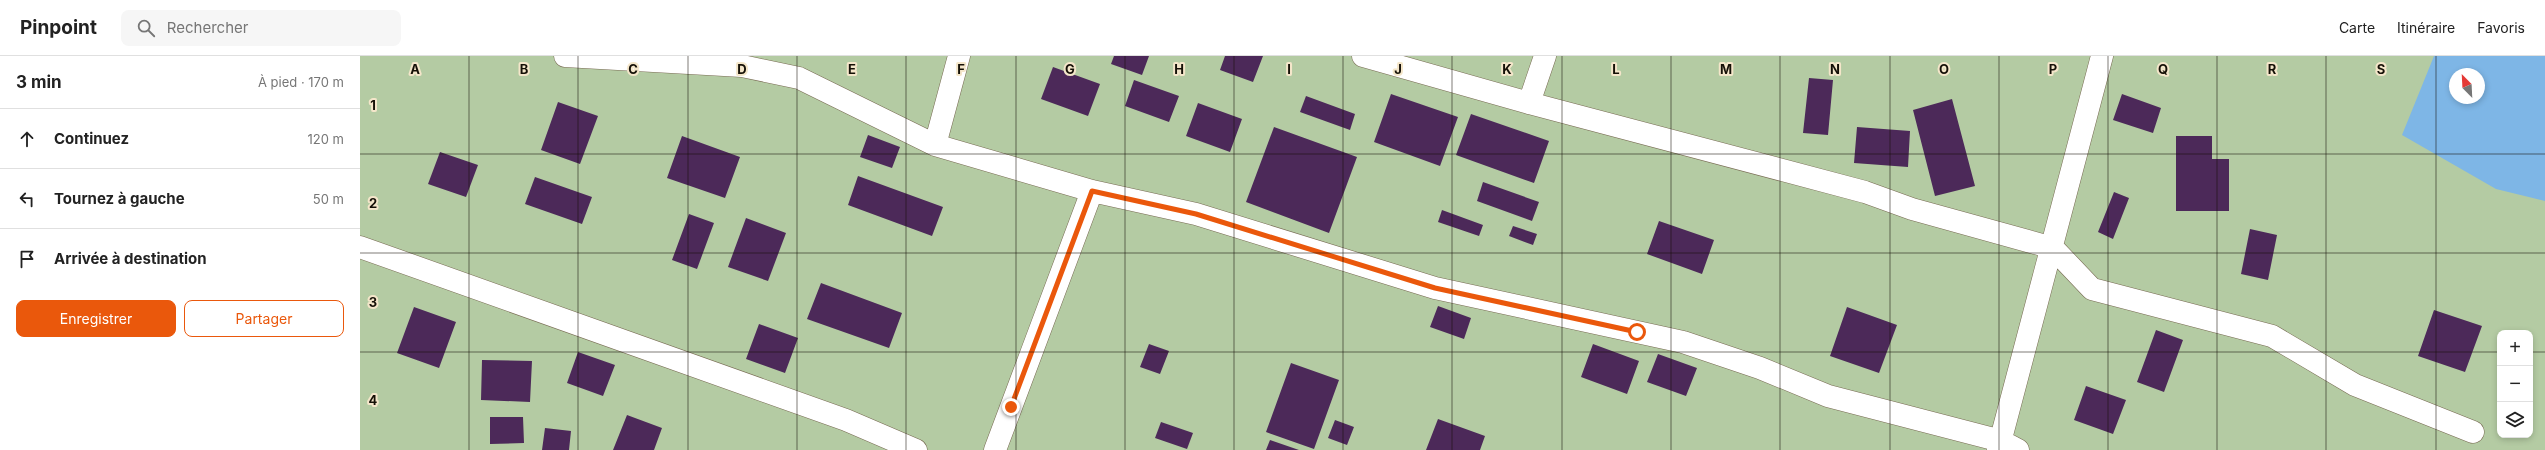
<!DOCTYPE html>
<html lang="fr">
<head>
<meta charset="utf-8">
<style>
  :root { --surface:#fff; --page:#f6f6f6; --text:#222; --muted:#767676; --line:#e0e0e0; --accent:#ea580c }
  body { margin:0; font-family:Inter,sans-serif; background:var(--page); color:var(--text) }
  .controls { position:absolute; right:12px; bottom:12px; display:grid; overflow:hidden; border-radius:8px; box-shadow:0 2px 6px #0003 }
  .controls button { width:36px; height:36px; display:grid; place-items:center; padding:0; border:0; border-bottom:1px solid var(--line); background:var(--surface); color:var(--text); font:20px sans-serif }
  .compass { position:absolute; left:2089px; top:12px; width:36px; height:36px; border-radius:50%; background:var(--surface); box-shadow:0 2px 6px #0003; rotate:336deg }
  .stop { position:absolute; width:12px; height:12px; margin:-9px; border:3px solid #ea580c; border-radius:50%; background:#fff }
  .stop.end { background:#ea580c; border-color:#fff; box-shadow:0 1px 4px #0008 }
  .list { margin:0; padding:0; list-style:none }
  h2 { display:flex; justify-content:space-between; align-items:center; height:52px; margin:0; padding:0 16px; font-size:17px }
  h2 small { font-size:13px; font-weight:400; color:var(--muted) }
  .list li { display:grid; grid-template-columns:26px 1fr auto; gap:12px; align-items:center; box-sizing:border-box; height:60px; padding:0 16px; border-top:1px solid var(--line) }
  .list b { display:block; font-size:15px; white-space:nowrap }
  .list em { font-size:13px; font-style:normal; color:var(--muted) }
  .actions { display:flex; gap:8px; padding:12px 16px }
  .actions a { flex:1; padding:9px 0; border:1px solid var(--accent); border-radius:8px; text-align:center; font-size:14px; color:var(--accent) }
  .actions .main { background:var(--accent); color:#fff }
  .icon { flex:none; width:22px; height:22px; fill:none; stroke:currentColor; stroke-width:2; stroke-linecap:round; stroke-linejoin:round }
  .map { position:relative; flex:none; width:2185px; height:394px; overflow:hidden }
  header { display:flex; align-items:center; gap:24px; box-sizing:border-box; height:56px; padding:0 20px; background:var(--surface); border-bottom:1px solid var(--line) }
  header strong { font-size:19px }
  nav { display:flex; gap:22px; margin-inline-start:auto; font-size:14px }
  .search { width:280px; height:36px; background:var(--page); display:flex; align-items:center; gap:10px; box-sizing:border-box; padding:0 14px; border-radius:8px; color:var(--muted); font-size:15px }
  main { display:flex }
  aside { flex:1; background:var(--surface) }
  .map>svg:first-child { display:block }
  .green { fill:#b4cba3; fill-rule:evenodd }
  .water { fill:#7eb6e6; fill-rule:evenodd }
  .building { fill:#4c2959 }
  .lines { fill:none; stroke-linecap:round; stroke-linejoin:round }
  .minor-casing { stroke:#786b53; stroke-width:23 }
  .minor { stroke:#fff; stroke-width:22 }
  .route { stroke:#ea580c; stroke-width:5 }
  .grid { fill:none; stroke:#151007; stroke-width:1; stroke-opacity:0.55 }
  .grid-label { font-size:13px; text-anchor:middle; font-weight:bold; fill:#151007; stroke:#f4e6ca; stroke-width:4; stroke-linejoin:round; paint-order:stroke }
</style>
</head>
<body>
<header>
<strong>Pinpoint</strong>
<div class="search"><svg class="icon" aria-label="search" viewBox="0 0 24 24"><circle cx="10" cy="10" r="6"/><path d="M15 15l6 6"/></svg>Rechercher</div>
<nav><a>Carte</a><a>Itinéraire</a><a>Favoris</a></nav>
</header>
<main>
<aside>
<h2>3 min<small>À pied · 170 m</small></h2>
<ul class="list">
<li><svg class="icon" aria-label="ahead" viewBox="0 0 24 24"><path d="M12 20V5M6 11l6-6 6 6"/></svg><div><b>Continuez</b></div><em>120 m</em></li>
<li><svg class="icon" aria-label="left" viewBox="0 0 24 24"><path d="M17 20v-9H6M10 6l-5 5 5 5"/></svg><div><b>Tournez à gauche</b></div><em>50 m</em></li>
<li><svg class="icon" aria-label="arrive" viewBox="0 0 24 24"><path d="M6 21V4h12l-3 4 3 4H6"/></svg><div><b>Arrivée à destination</b></div></li>
</ul>
<div class="actions"><a class="main">Enregistrer</a><a>Partager</a></div>
</aside>
<div class="map">
<svg width="2185" height="394" viewBox="0 0 2185 394">
  <rect width="100%" height="100%" fill="#f4e6ca"/>
  <path class="green" d="M0 0H2185V394H0ZM2095 18H2119V42H2095ZM2140 277H2170V379H2140Z"/>
  <path class="water" d="M2074 0H2185V145L2136 133 2042 79ZM2095 18H2119V42H2095Z"/>
  <path class="building" d="M754 0H789L782 19 751 8Z
    M865 0H903L893 26 860 14Z
    M693 11 740 28 728 60 681 43Z
    M1449 22 1473 24 1468 79 1443 77Z
    M774 24 819 40 809 66 765 50Z
    M1031 38 1098 61 1080 110 1014 86Z
    M1762 38 1801 52 1793 77 1753 64Z
    M946 40 995 58 990 74 940 56Z
    M1592 43 1615 130 1575 140 1553 54Z
    M198 46 238 60 220 108 181 94Z
    M838 47 882 63 870 96 826 80Z
    M1111 58 1189 85 1174 127 1096 99Z
    M914 71 997 101 969 177 886 146Z
    M1497 71 1550 75 1548 111 1494 107Z
    M508 79 540 91 532 112 500 101Z
    M322 80 380 101 365 142 307 122Z
    M1816 80H1852V103H1869V155H1816Z
    M80 96 118 109 106 141 68 128Z
    M498 120 583 151 572 180 488 149Z
    M175 121 232 141 222 168 165 148Z
    M1123 126 1179 146 1172 165 1117 145Z
    M1754 136 1769 142 1753 183 1738 176Z
    M1082 154 1123 169 1119 180 1078 166Z
    M329 158 354 167 337 213 312 204Z
    M386 162 426 177 408 225 368 211Z
    M1299 165 1354 184 1342 218 1287 198Z
    M1153 170 1177 178 1173 189 1149 180Z
    M1890 173 1917 179 1908 224 1881 218Z
    M461 227 542 257 529 292 447 263Z
    M1078 250 1111 262 1104 283 1070 271Z
    M54 251 96 266 79 312 37 297Z
    M1487 251 1537 269 1519 317 1470 300Z
    M2074 254 2122 270 2105 316 2058 300Z
    M399 268 438 282 425 317 386 303Z
    M1796 274 1823 284 1804 336 1777 326Z
    M789 288 809 295 800 318 780 311Z
    M1233 288 1279 305 1267 338 1221 321Z
    M218 296 255 309 243 340 207 327Z
    M1298 298 1337 312 1326 340 1287 326Z
    M122 304 172 305 170 346 121 344Z
    M931 307 979 324 954 393 906 376Z
    M1726 330 1766 344 1753 378 1714 364Z
    M267 359 302 372 294 394H253Z
    M130 361H163L164 387 130 388Z
    M1078 363 1125 380 1120 394H1066Z
    M975 364 994 371 987 389 968 382Z
    M801 366 833 377 827 393 795 382Z
    M185 372 211 375 209 394H182Z
    M910 384 939 394H906Z"/>
  <g class="lines">
    <defs>
      <path id="minor" d="M205 0 382 10 439 22 575 89 732 135 836 158 1075 232 1323 286 1400 312 1468 340 1641 385 1658 394
        M1003 0 1169 47 1505 136 1552 153 1693 192 1732 233 1912 280 1995 329 2113 376
        M1169 47 1185 0
        M575 89 599 0
        M0 191 486 364 556 394
        M635 394 732 135
        M1638 394 1742 0"/>
    </defs>
    <use href="#minor" class="minor-casing"/>
    <use href="#minor" class="minor"/>
  </g>
  <g class="lines">
    <path class="route" d="M651 351 732 135 836 158 1075 232 1277 276"/>
  </g>
  <path class="grid" d="M109 0V394M218 0V394M328 0V394M437 0V394M546 0V394M656 0V394M765 0V394M874 0V394M983 0V394M1092 0V394M1202 0V394M1311 0V394M1420 0V394M1530 0V394M1639 0V394M1748 0V394M1857 0V394M1966 0V394M2076 0V394M0 98H2185M0 197H2185M0 296H2140M2170 296H2185"/>
  <g class="grid-label">
    <text x="55" y="18">A</text>
    <text x="164" y="18">B</text>
    <text x="273" y="18">C</text>
    <text x="382" y="18">D</text>
    <text x="492" y="18">E</text>
    <text x="601" y="18">F</text>
    <text x="710" y="18">G</text>
    <text x="819" y="18">H</text>
    <text x="929" y="18">I</text>
    <text x="1038" y="18">J</text>
    <text x="1147" y="18">K</text>
    <text x="1256" y="18">L</text>
    <text x="1366" y="18">M</text>
    <text x="1475" y="18">N</text>
    <text x="1584" y="18">O</text>
    <text x="1693" y="18">P</text>
    <text x="1803" y="18">Q</text>
    <text x="1912" y="18">R</text>
    <text x="2021" y="18">S</text>
    <text x="13" y="54">1</text>
    <text x="13" y="152">2</text>
    <text x="13" y="251">3</text>
    <text x="13" y="349">4</text>
  </g>
</svg>
<div class="controls">
<button>+</button>
<button>−</button>
<button><svg class="icon" aria-label="layers" viewBox="0 0 24 24"><path d="M12 4l9 5-9 5-9-5zM3 14l9 5 9-5"/></svg></button>
</div>
<svg class="compass" viewBox="-18 -18 36 36"><path d="M0-13l5 13h-10z" fill="#e53935"/><path d="M0 13l5-13h-10z" fill="#767676"/></svg>
<div class="stop" style="left:1277px;top:276px"></div>
<div class="stop end" style="left:651px;top:351px"></div>
</div>
</main>
</body>
</html>
